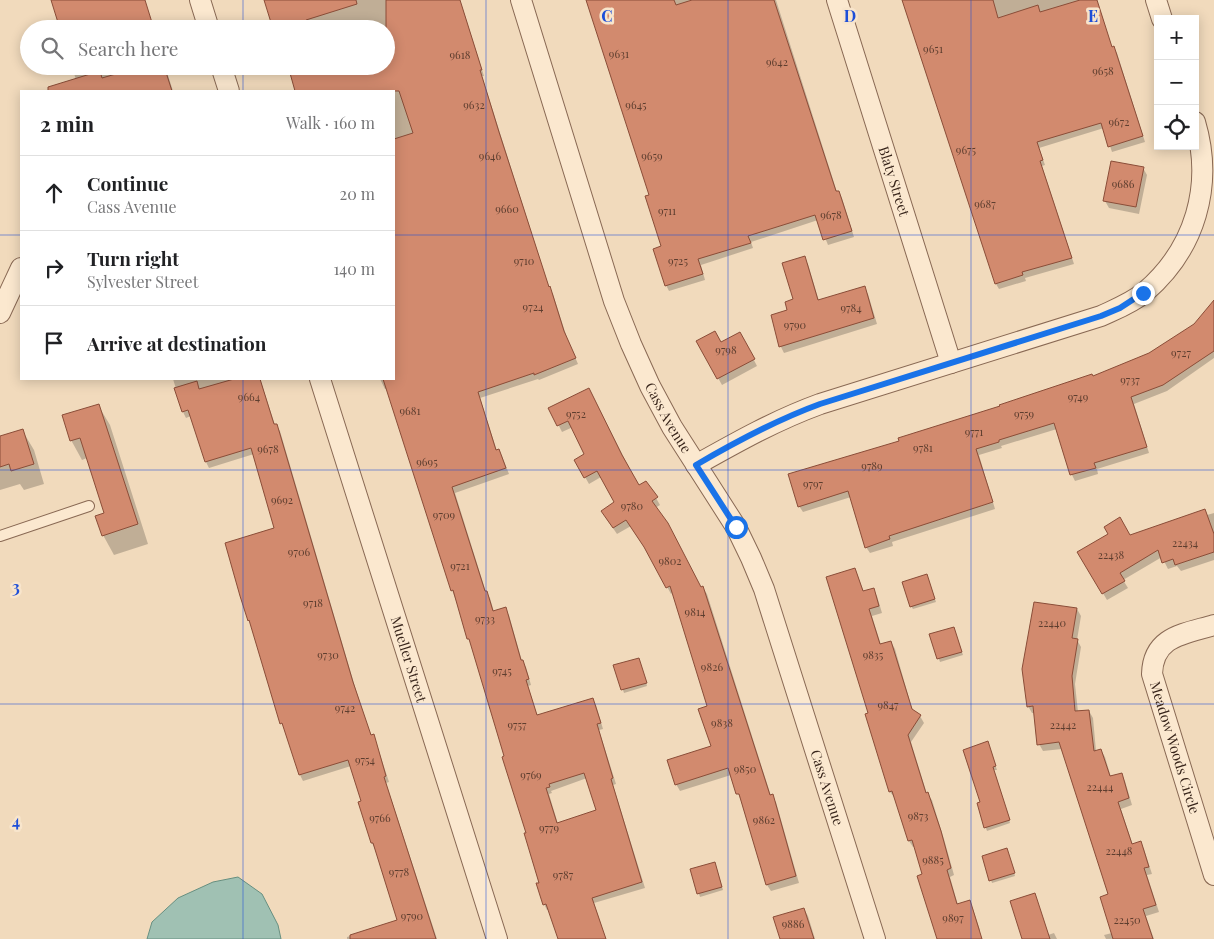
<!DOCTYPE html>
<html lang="en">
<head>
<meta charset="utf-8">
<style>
  :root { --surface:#fff; --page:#f2f2f2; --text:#202124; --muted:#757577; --line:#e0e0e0 }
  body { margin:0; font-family:"Playfair Display",serif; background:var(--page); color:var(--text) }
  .controls { position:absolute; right:15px; top:15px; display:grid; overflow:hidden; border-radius:0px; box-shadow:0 2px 12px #0003 }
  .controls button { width:45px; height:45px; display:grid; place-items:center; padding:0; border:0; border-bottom:1px solid var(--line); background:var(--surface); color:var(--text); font:25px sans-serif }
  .stop { position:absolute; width:15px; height:15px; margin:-11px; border:4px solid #1a73e8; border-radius:50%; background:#fff }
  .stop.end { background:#1a73e8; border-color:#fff; box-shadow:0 1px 5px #0008 }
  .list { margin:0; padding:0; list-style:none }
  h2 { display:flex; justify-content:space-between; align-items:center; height:65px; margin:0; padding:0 20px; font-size:21px }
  h2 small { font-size:16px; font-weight:400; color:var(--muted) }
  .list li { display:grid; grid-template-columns:32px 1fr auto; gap:15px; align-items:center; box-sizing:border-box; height:75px; padding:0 20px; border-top:1px solid var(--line) }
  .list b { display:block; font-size:19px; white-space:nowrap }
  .list p { margin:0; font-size:16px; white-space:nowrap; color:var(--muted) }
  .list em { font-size:16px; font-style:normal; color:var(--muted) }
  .icon { flex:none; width:28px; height:28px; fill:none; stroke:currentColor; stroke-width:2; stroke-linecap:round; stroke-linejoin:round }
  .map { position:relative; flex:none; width:1214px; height:939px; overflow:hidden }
  .search { position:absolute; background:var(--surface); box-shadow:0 2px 12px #0003; left:20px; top:20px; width:375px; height:55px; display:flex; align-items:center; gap:12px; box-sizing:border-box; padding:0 18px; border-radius:28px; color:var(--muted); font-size:19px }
  .panel { position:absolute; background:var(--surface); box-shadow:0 2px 12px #0003; left:20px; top:90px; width:375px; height:290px; border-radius:0px }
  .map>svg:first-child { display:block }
  .water { fill:#a0c1b3; stroke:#678f80 }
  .shadow { fill:#0003; fill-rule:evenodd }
  .building { fill:#d28a6e; stroke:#8a4d38; fill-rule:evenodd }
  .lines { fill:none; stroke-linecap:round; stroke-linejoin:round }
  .lane-casing { stroke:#896954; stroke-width:12 }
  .street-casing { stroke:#896954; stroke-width:22 }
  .lane { stroke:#fbe8cf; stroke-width:10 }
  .street { stroke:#fbe8cf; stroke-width:20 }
  .route { stroke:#1a73e8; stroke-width:6 }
  .grid { fill:none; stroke:#1d4ed8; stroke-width:1; stroke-opacity:0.55 }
  .labels { text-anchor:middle; stroke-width:5; stroke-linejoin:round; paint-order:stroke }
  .number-label { font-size:11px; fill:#5e3e2f }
  .street-label { font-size:14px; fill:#37241a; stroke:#f8e5cc }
  .grid-label { font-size:16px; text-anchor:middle; font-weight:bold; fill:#1d4ed8; stroke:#f8e5cc; stroke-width:5; stroke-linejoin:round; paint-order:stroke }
</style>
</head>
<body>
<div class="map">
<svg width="1214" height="939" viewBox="0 0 1214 939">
  <rect width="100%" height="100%" fill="#f1dabc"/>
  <path class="water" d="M238 877 262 894 278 925 281 939H147L152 922 178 898 213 882Z"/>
  <path class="shadow" d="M266 0H460L484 76H482L549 288 553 294 567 338 578 364 539 380 538 379 480 398 497 451 499 450 502 456 509 474 455 493 486 592 490 598 494 612 505 609 509 615 522 661 526 667 531 685 528 686 537 716 593 700 596 705 603 729 599 730 616 784 613 785 645 888 594 903 606 939H559L549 910H547L544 904 527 833 472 644 452 590 388 389H385L380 379H394V91H296L287 66H386V29H275ZM587 778 598 811 558 824 549 794 552 793 551 791Z
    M587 0H776L837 192H839L842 198 854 237 828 245 818 220 751 242 753 248 701 265 705 280 669 291 666 285 662 247 650 196Z
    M904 0H1097L1112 48H1114L1117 53 1145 142 1112 152 1104 128 1039 148 1045 165 1042 166 1074 264 1025 278 1026 281 999 289 996 284Z
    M72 66H165L173 91H79Z
    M1143 168 1147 175 1139 214 1109 208 1105 201Z
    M804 258 808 264 819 301 864 288 868 294 877 324 784 353 781 347 772 315 789 311 795 300Z
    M1214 302V358L1167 391 1134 404 1149 453 1097 469 1098 474 1075 481 1072 475 1057 429 1001 446 1002 448 979 455 995 509 892 542 893 546 870 553 866 547 851 497 803 512 799 506 900 441 1093 378 1150 355 1195 325Z
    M740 333 757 366 722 385 698 342 721 343Z
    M173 379H260L275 425 280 431 356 690 371 736H373L376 742 389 782 386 783 437 939H347V937L398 921 375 849 372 843 362 802 351 766 303 781 300 775 285 729 282 723 252 625 275 529 254 454 209 468 206 462 191 416 186 418 183 412Z
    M589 389 639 487 656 498 660 505 655 508 701 588H703L707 594 771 796 776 802 799 883 771 891 767 885 741 801 731 775 680 791 676 784 712 747 709 706 673 592 671 594 648 552 631 526 617 534 606 518 616 502 601 477 589 484 576 461 586 455 573 427 562 432 550 408Z
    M98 405 110 425 148 544 114 555 103 535 105 514 87 458 82 460 71 440Z
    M22 430 34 450 44 484 24 490 20 484 0 490V437Z
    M1205 510 1207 515 1214 513V560L1181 571 1177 566 1168 569 1162 557 1123 580 1128 588 1107 600 1079 553Z
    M855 569 864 592 873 589 877 596 882 613 872 616 881 645 891 642 895 649 913 712 920 716 924 723 911 742 927 794 932 800 944 839 954 875 950 877 958 905 969 902 973 909 980 930 966 934 968 939H938L924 875 915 847H913L909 841 895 798 890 792 870 714Z
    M928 578 936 602 913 609 911 606Z
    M1077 609 1081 616 1077 640 1081 647 1075 684 1078 712 1089 711 1093 718 1096 751 1101 750 1105 757 1111 777 1121 774 1125 781 1132 805 1121 809 1133 845 1141 843 1144 849 1152 874 1147 875 1159 912 1146 916 1154 939H1106L1104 935 1112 933 1110 895 1062 749 1043 751 1039 744 1035 713H1032L1028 706Z
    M954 628 963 655 940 662 931 635Z
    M640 662 647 686 624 693 615 666Z
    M989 746 997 770H994L1010 823 987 831 978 804 981 803Z
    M1008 853 1015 876 992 883 991 880Z
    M716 866 723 890 700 897 691 870Z
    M1035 895 1048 935 1054 933 1057 939H1031Z
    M804 909 808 916 815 939H782Z"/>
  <path class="building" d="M51 0H145L154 29H60Z
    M264 0H356L357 4 306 20 308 29H273Z
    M386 0H460L482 70H480L499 132 549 287 550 286 564 331 576 358 534 375V373L478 392 496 450 499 449 506 468 452 487 485 591H487L493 611 506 607 521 660H523L529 679 526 680 537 715 593 698 601 723 597 724 613 778 611 779 642 882 592 898 606 939H558L546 904 543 905 536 883H539L524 833H526L502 757 504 756 469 639H467L453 590 451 591 383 379H394V139L413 133 399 91H295L288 66H386ZM584 773 596 810 557 823 546 788 550 787 549 784Z
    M586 0H674L676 5 692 0H774L836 191H839L852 231 823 240 815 215 748 236 751 243 698 259 703 274 665 286 653 249 661 246 645 196 649 195Z
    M902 0H993L998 18 1038 5 1040 12 1080 0H1097L1112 47 1114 46 1143 136 1108 147 1101 123 1037 142 1043 160 1040 161 1072 258 1022 272 1023 275 995 284Z
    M143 66H164L172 91H48V87L100 71 102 78Z
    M1111 161 1144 167 1136 207 1103 201Z
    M805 256 818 300 865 286 874 318 779 347 771 315 787 310 785 302 793 299 782 263Z
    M1214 300V351L1163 385 1131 397 1147 447 1094 463 1096 468 1070 475 1054 423 999 440V442L976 449 993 502 889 536 890 539 865 548 848 491 798 507 788 474 899 441 898 438 1000 406 999 405 1092 374 1093 376 1149 353 1194 324Z
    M715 331 721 342 740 332 755 359 717 379 696 341Z
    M234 379H260L274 424H277L353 682 371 735 374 734 386 776 384 777 436 939H350V935L397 920 373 843H371L358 802 361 801 348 760 299 775 282 723 280 724 249 620 248 621 240 596 225 543 274 528 251 448 205 462 188 410 182 412 174 388 197 381 199 389Z
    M589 388 622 455 639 485 646 481 658 497 652 501 668 523 701 587 703 586 770 795 773 794 796 876 766 885 739 794H736L728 768 675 785 667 760 711 746 698 709 707 706 670 586 666 588 644 547 626 520 613 528 601 511 614 502 597 471 584 478 574 460 584 454 568 421 557 426 548 408Z
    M99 404 138 524 102 536 95 516 104 513 80 438 70 441 62 415Z
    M23 429 34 464 11 471 9 464 0 467V436Z
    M1205 509 1214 534V552L1175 565 1173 559 1162 563 1158 550 1120 573 1125 581 1102 594 1077 552 1108 534 1104 527 1120 517 1130 535Z
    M855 568 863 591 874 588 879 606 869 609 880 644 891 641 912 709 921 715 908 735 926 793 928 792 941 831 951 868 947 870 957 904 970 900 982 939H937L917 876 922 874 912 840 908 841 892 791 889 792 865 714 868 713 826 577Z
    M927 574 935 599 910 607 902 582Z
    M1034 602 1077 608 1072 638 1078 639 1072 676 1075 711 1089 710 1094 751 1101 749 1110 776 1122 773 1129 798 1118 802 1132 844 1141 841 1149 867 1144 868 1156 905 1143 909 1153 939H1113L1100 897 1108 894 1059 742 1037 745 1033 706 1027 707 1022 669Z
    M954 627 962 652 937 659 929 634Z
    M639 658 647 683 621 690 613 665Z
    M988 741 996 766 993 767 1010 820 984 828 977 803 980 802 963 750Z
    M1007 848 1015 873 989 881 982 856Z
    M715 862 722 887 697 894 690 869Z
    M1035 893 1050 939H1022L1010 901Z
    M804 908 814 939H780L773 917Z"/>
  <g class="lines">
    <defs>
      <path id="lane" d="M0 536 89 506"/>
      <g id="street">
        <path d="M200 0 209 29"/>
        <path id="s1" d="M521 0 614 301 631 344 650 386 672 427 736 527 751 558 764 589 875 939"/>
        <path id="s2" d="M837 0 951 363"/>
        <path d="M1156 0 1162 19"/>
        <path d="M221 66 229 91"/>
        <path d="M0 313 21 268"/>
        <path id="s3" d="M320 379 497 939"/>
        <path d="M696 465C737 442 776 420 820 404L1101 316C1116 309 1132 303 1145 292 1195 249 1214 186 1195 122"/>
        <path id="s4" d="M1214 625C1184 634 1153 636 1152 674L1214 875"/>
      </g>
    </defs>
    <use href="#lane" class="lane-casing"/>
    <use href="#street" class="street-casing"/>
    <use href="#lane" class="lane"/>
    <use href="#street" class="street"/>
  </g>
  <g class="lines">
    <path class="route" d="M736 527 696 465C737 441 776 420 820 404L1101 316 1120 308 1143 293"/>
  </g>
  <path class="grid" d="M243 0V29M486 0V939M728 0V939M971 0V939M243 66V91M0 235H21M394 235H1214M243 379V939M0 470H1214M0 704H1214"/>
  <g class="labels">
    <g class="number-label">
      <text x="933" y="53">9651</text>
      <text x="619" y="58">9631</text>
      <text x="460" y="59">9618</text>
      <text x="777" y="66">9642</text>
      <text x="1103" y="75">9658</text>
      <text x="474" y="109">9632</text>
      <text x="636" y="109">9645</text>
      <text x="1119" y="126">9672</text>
      <text x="966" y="154">9675</text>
      <text x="490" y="160">9646</text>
      <text x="652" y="160">9659</text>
      <text x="1123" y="188">9686</text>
      <text x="985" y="208">9687</text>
      <text x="507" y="213">9660</text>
      <text x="667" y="215">9711</text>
      <text x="831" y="219">9678</text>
      <text x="524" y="265">9710</text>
      <text x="678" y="265">9725</text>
      <text x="533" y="311">9724</text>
      <text x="851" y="312">9784</text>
      <text x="795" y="329">9790</text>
      <text x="726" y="354">9798</text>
      <text x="1181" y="357">9727</text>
      <text x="1130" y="384">9737</text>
      <text x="249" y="401">9664</text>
      <text x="1078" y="401">9749</text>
      <text x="410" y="415">9681</text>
      <text x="576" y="418">9752</text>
      <text x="1024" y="418">9759</text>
      <text x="974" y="436">9771</text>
      <text x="923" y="452">9781</text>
      <text x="268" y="453">9678</text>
      <text x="427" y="466">9695</text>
      <text x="872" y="470">9789</text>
      <text x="813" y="488">9797</text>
      <text x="282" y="504">9692</text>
      <text x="632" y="510">9780</text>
      <text x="444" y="519">9709</text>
      <text x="1185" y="547">22434</text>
      <text x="299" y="556">9706</text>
      <text x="1111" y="559">22438</text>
      <text x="670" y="565">9802</text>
      <text x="460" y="570">9721</text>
      <text x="313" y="607">9718</text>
      <text x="695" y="616">9814</text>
      <text x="485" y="623">9733</text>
      <text x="1052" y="627">22440</text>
      <text x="328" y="659">9730</text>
      <text x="873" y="659">9835</text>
      <text x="712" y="671">9826</text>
      <text x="502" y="675">9745</text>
      <text x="888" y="709">9847</text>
      <text x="345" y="712">9742</text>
      <text x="722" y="727">9838</text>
      <text x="517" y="729">9757</text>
      <text x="1063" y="729">22442</text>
      <text x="365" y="764">9754</text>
      <text x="745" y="773">9850</text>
      <text x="531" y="779">9769</text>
      <text x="1100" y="791">22444</text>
      <text x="918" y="820">9873</text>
      <text x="380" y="822">9766</text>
      <text x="764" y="824">9862</text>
      <text x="549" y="832">9779</text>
      <text x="1119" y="855">22448</text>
      <text x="933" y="864">9885</text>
      <text x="399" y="876">9778</text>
      <text x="563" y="879">9787</text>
      <text x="412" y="920">9790</text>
      <text x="953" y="922">9897</text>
      <text x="1127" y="924">22450</text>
      <text x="793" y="928">9886</text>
    </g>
    <g class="street-label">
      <text dy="5" stroke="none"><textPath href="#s2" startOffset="190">Blaty Street</textPath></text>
      <text dy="5" stroke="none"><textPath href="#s1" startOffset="444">Cass Avenue</textPath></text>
      <text dy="5" stroke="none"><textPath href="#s3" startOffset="294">Mueller Street</textPath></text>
      <text dy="5" stroke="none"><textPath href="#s4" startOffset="164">Meadow Woods Circle</textPath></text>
      <text dy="5" stroke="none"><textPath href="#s1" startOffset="849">Cass Avenue</textPath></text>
    </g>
  </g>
  <g class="grid-label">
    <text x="607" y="22">C</text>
    <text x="850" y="22">D</text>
    <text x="1093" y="22">E</text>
    <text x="16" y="593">3</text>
    <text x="16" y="827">4</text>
  </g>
</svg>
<div class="controls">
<button>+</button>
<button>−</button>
<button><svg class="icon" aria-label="locate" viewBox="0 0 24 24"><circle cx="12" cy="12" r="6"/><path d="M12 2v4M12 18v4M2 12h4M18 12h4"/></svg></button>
</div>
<div class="stop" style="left:736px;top:527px"></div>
<div class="stop end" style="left:1143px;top:293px"></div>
<div class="search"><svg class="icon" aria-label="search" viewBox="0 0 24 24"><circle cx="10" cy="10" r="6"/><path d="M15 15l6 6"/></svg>Search here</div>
<section class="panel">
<h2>2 min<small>Walk · 160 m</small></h2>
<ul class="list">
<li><svg class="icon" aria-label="ahead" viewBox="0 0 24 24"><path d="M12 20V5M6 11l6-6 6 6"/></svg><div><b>Continue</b><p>Cass Avenue</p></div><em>20 m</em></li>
<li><svg class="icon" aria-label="right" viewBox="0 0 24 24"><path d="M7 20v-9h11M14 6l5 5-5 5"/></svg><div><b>Turn right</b><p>Sylvester Street</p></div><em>140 m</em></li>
<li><svg class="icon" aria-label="arrive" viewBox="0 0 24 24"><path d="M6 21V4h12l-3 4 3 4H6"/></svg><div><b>Arrive at destination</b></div></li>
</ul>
</section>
</div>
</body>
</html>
